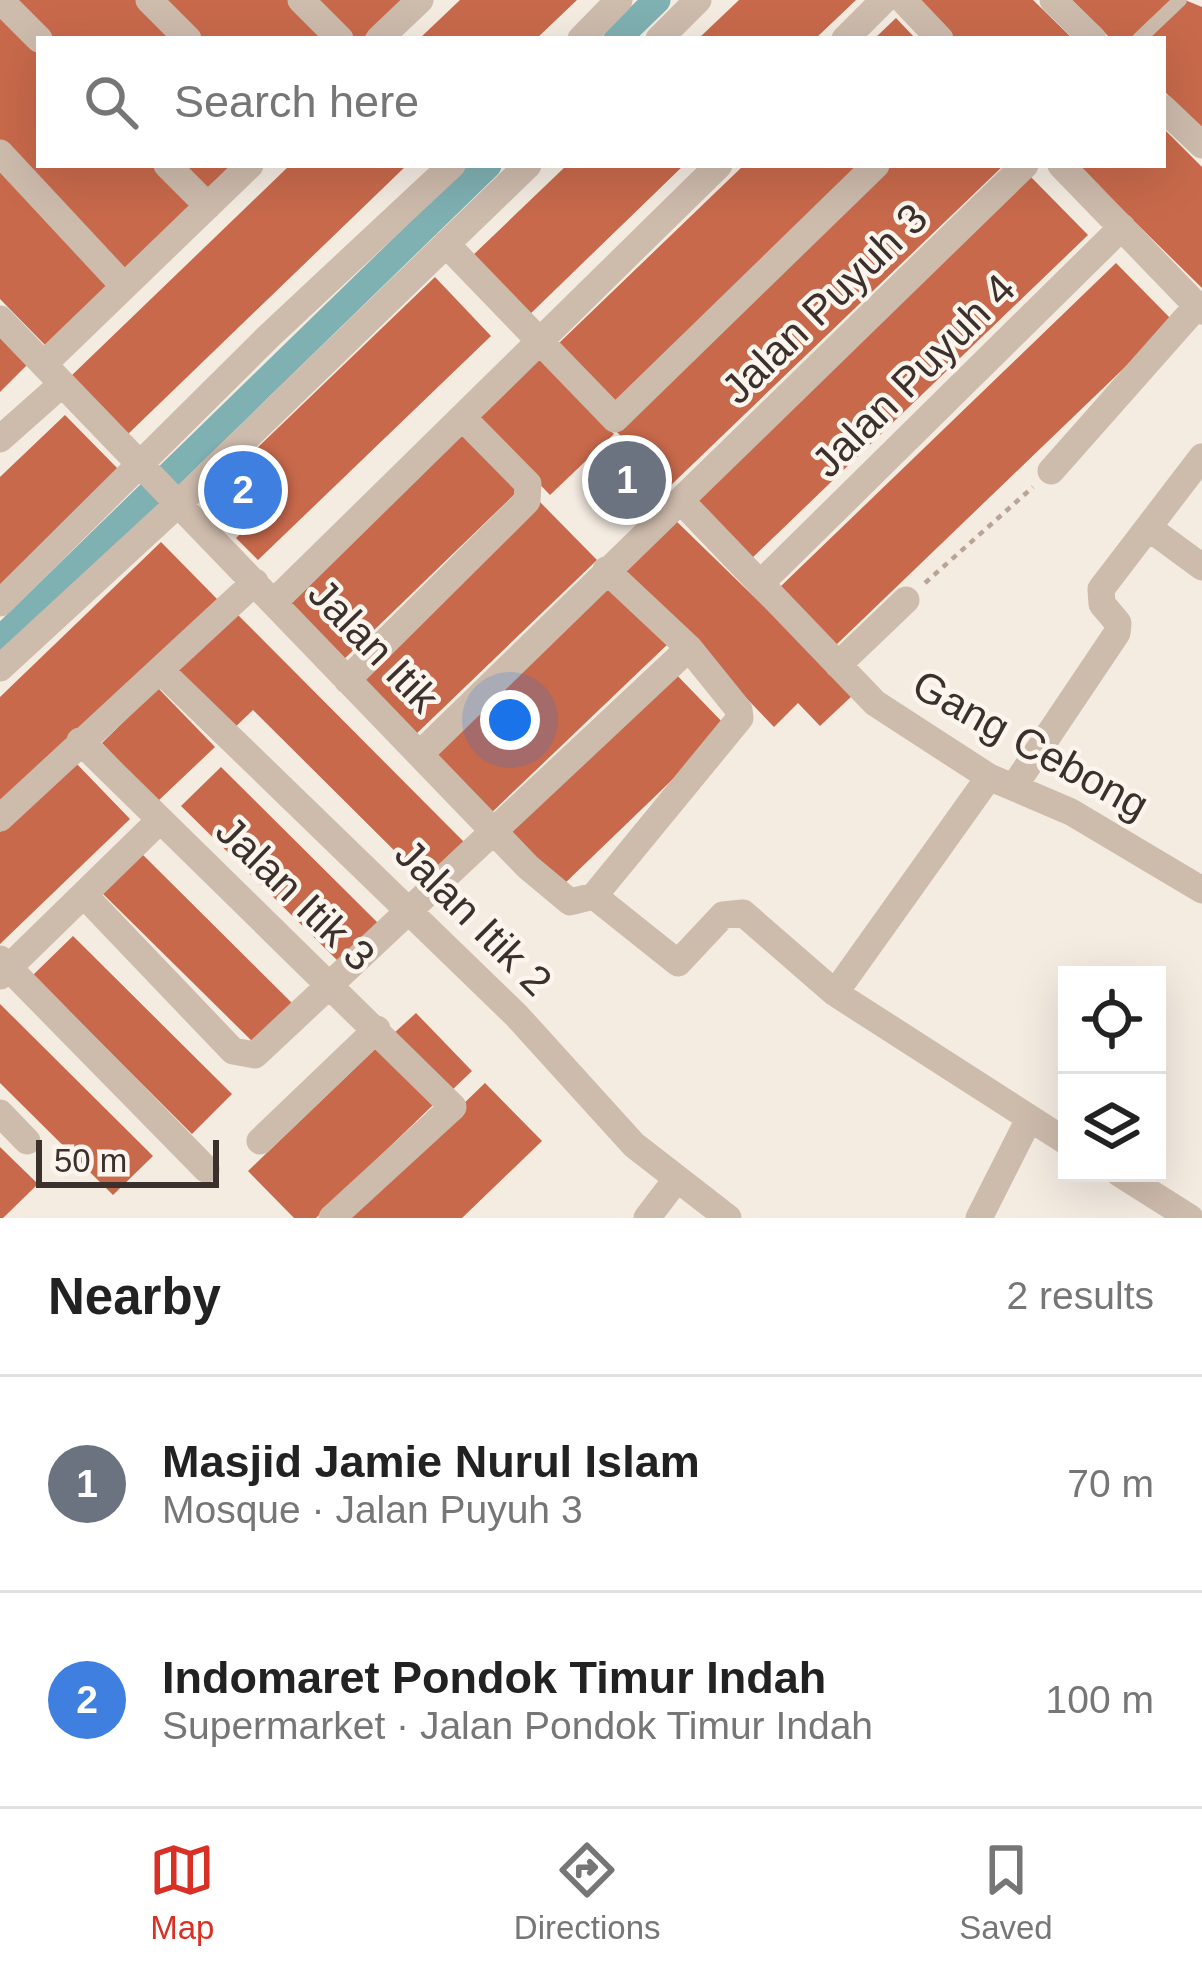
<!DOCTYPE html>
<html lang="en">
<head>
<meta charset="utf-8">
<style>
  :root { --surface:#fff; --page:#f2f2f2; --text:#222; --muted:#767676; --line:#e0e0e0; --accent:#d93025 }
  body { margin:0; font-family:Arial,sans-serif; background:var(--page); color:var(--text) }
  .controls { position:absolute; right:36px; bottom:36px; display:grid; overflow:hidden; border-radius:0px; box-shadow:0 12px 48px #0002 }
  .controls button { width:108px; height:108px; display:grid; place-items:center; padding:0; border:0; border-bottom:3px solid var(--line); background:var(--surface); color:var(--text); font:60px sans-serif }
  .scale { position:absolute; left:36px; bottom:30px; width:183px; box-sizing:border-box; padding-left:12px; border:6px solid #3b302b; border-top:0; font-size:33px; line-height:42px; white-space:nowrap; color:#3b302b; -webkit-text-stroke:9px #fbf5ee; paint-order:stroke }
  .you { position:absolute; left:510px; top:720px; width:42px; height:42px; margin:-30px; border:9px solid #fff; border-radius:50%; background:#1a73e8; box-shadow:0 0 0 18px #1a73e833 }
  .badge { display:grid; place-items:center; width:78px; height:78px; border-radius:50%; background:var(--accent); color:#fff; font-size:39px; font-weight:700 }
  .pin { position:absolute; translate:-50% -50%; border:6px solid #fff; box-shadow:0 3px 12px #0006 }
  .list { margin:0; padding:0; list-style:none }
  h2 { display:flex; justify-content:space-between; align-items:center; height:156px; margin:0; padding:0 48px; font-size:51px }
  h2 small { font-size:39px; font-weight:400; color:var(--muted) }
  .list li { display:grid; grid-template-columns:78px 1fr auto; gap:36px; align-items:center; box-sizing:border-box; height:216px; padding:0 48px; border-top:3px solid var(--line) }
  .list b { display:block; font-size:45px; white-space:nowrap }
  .list p { margin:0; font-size:39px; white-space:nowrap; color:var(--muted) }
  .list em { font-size:39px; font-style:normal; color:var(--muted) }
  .icon { flex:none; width:66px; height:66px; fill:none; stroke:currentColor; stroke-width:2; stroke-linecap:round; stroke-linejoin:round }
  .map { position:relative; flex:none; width:1202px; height:1218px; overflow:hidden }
  .search { position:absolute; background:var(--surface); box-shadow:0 12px 48px #0002; left:36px; right:36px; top:36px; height:132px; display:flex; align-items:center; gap:30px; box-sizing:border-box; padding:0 42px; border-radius:0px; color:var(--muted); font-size:45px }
  .sheet { height:588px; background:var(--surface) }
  nav { display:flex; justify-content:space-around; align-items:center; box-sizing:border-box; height:168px; border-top:3px solid var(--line); background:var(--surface); font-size:33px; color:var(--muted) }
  nav a { display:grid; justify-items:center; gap:6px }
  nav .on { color:var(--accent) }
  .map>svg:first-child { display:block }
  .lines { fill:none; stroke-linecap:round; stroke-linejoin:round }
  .canal { stroke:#7fb0b2; stroke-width:27 }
  .building { fill:#c8694b }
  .path { stroke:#b9a596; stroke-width:4.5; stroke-dasharray:6 6; stroke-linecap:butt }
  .service { stroke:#cdbbac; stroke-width:14 }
  .minor { stroke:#cdbbac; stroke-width:27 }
  .labels { text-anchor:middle; stroke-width:9; stroke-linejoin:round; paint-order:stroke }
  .street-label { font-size:42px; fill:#3b302b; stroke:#fbf5ee }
</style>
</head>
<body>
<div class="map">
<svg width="1202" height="1218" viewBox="0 0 1202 1218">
  <rect width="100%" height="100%" fill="#f4ebe1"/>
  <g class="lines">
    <path class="canal" d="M617 39 657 0
      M0 640 488 165"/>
  </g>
  <path class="building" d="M11 0H140L178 39H49Z
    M161 0H290L328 39H199Z
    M311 0H403L362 39H348Z
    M460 0H577L536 39H419Z
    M739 0H856L815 39H698Z
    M910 0H1033L1073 39H950Z
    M1072 0H1176L1135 39H1111Z
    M1185 0 1202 7V129L1163 90V39H1143Z
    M0 10 39 50V165H151L195 210 128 274 0 143Z
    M896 18 916 39H874Z
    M1163 128 1202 167V288L1077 165H1163Z
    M0 165 115 284 48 348 0 299Z
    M171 165H242L205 200Z
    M290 165H407L127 435 70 377Z
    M567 165H684L527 317 470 258Z
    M744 165H861L616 401 559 343Z
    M886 165H1004L670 486 613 428Z
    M1031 177 1088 235 751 559 695 501Z
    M1116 263 1173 321 836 645 780 587Z
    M435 277 491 336 258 560 236 538 287 489 252 453Z
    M0 335 28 364 0 392Z
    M538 356 614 434 550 495 475 417Z
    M65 415 122 473 0 590V477Z
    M464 429 521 488 339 664 282 605Z
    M614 438 668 494 640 521 586 465Z
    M244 456 278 484 239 527 207 497Z
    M540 502 597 560 414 736 358 678Z
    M671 516 854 694 820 726 798 703 774 727 618 564Z
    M161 542 218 600 0 810V697Z
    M614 582 671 641 488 816 432 758Z
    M236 613 467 845 428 884 253 710 230 732 173 674Z
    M671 669 727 727 562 886 506 828Z
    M158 688 215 747 158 801 102 743Z
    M74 761 130 819 0 944V832Z
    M221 767 380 925 341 964 181 806Z
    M139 851 298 1009 259 1048 99 890Z
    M73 936 232 1094 192 1134 33 975Z
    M0 1004 153 1156 113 1195 0 1083Z
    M416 1013 472 1071 450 1092 393 1034Z
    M377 1047 433 1105 316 1218H294L248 1171Z
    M485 1083 542 1141 462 1218H345Z
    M0 1147 38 1184 3 1218H0Z"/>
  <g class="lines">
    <path class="path" d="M925 583 1033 487"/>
    <path class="service" d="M1139 39 1180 0"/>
    <path class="minor" d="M0 0 39 39
      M149 0 188 39
      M301 0 340 39
      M903 0 940 39
      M1053 0 1093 39
      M379 39 420 0
      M581 39 619 0
      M659 39 698 0
      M845 39 884 0
      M1163 108 1202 145
      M0 153 123 285
      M167 165 208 206
      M1061 165 1202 311
      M446 244 615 419 876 165
      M0 319 528 867 570 902 594 896 740 718 739 710 689 648 606 570
      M44 364 250 165
      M0 439 62 384
      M1051 471 1197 306
      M681 501 875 703 989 777 1071 812 1202 890
      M1149 528 1202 567
      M762 582 1122 227
      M274 602 719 165
      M0 603 269 336 452 165
      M838 665 906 600
      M0 668 178 504 528 165
      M161 671 517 1016 634 1145 728 1218
      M347 680 527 501 528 484 463 418
      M80 741 453 1107 332 1218
      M420 754 1025 165
      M1015 785 1117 633 1118 623 1102 604 1101 589 1202 457
      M0 818 255 582
      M84 895 233 1051 255 1055 689 648
      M594 896 678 963 723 915 743 913 835 993 1067 1142
      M0 959 206 1169
      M0 976 160 820
      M835 993 989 777
      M0 1113 27 1141
      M260 1141 377 1029
      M1119 1173 1190 1218
      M647 1218 676 1180
      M979 1218 1029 1119"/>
  </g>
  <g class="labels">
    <g class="street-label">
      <text transform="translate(824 303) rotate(-44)" y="15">Jalan Puyuh 3</text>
      <text transform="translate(913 375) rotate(-45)" y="15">Jalan Puyuh 4</text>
      <text transform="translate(374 645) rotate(46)" y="15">Jalan Itik</text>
      <text transform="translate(1031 744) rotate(29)" y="15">Gang Cebong</text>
      <text transform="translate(296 893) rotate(44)" y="15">Jalan Itik 3</text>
      <text transform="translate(474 917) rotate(45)" y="15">Jalan Itik 2</text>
    </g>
  </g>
</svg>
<div class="controls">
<button><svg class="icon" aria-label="locate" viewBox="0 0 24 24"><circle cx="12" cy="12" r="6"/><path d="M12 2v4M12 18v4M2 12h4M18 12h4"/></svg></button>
<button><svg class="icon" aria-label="layers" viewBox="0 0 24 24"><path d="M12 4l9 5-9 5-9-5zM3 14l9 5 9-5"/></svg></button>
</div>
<div class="scale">50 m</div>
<div class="you"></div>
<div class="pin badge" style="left:627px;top:480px;background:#6b7280">1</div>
<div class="pin badge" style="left:243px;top:490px;background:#3f7fe0">2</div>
<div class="search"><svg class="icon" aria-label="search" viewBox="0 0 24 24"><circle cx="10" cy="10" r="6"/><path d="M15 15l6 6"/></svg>Search here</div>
</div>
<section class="sheet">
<h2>Nearby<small>2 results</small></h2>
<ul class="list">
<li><span class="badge" style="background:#6b7280">1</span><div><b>Masjid Jamie Nurul Islam</b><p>Mosque · Jalan Puyuh 3</p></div><em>70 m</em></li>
<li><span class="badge" style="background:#3f7fe0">2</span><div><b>Indomaret Pondok Timur Indah</b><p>Supermarket · Jalan Pondok Timur Indah</p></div><em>100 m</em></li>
</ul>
</section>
<nav>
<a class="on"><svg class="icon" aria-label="map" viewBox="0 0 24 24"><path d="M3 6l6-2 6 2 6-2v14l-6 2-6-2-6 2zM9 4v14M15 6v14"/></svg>Map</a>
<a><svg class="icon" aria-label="directions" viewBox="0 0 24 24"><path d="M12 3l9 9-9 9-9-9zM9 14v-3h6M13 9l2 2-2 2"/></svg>Directions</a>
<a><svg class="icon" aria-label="saved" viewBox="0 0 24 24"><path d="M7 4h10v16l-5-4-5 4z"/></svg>Saved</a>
</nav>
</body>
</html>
